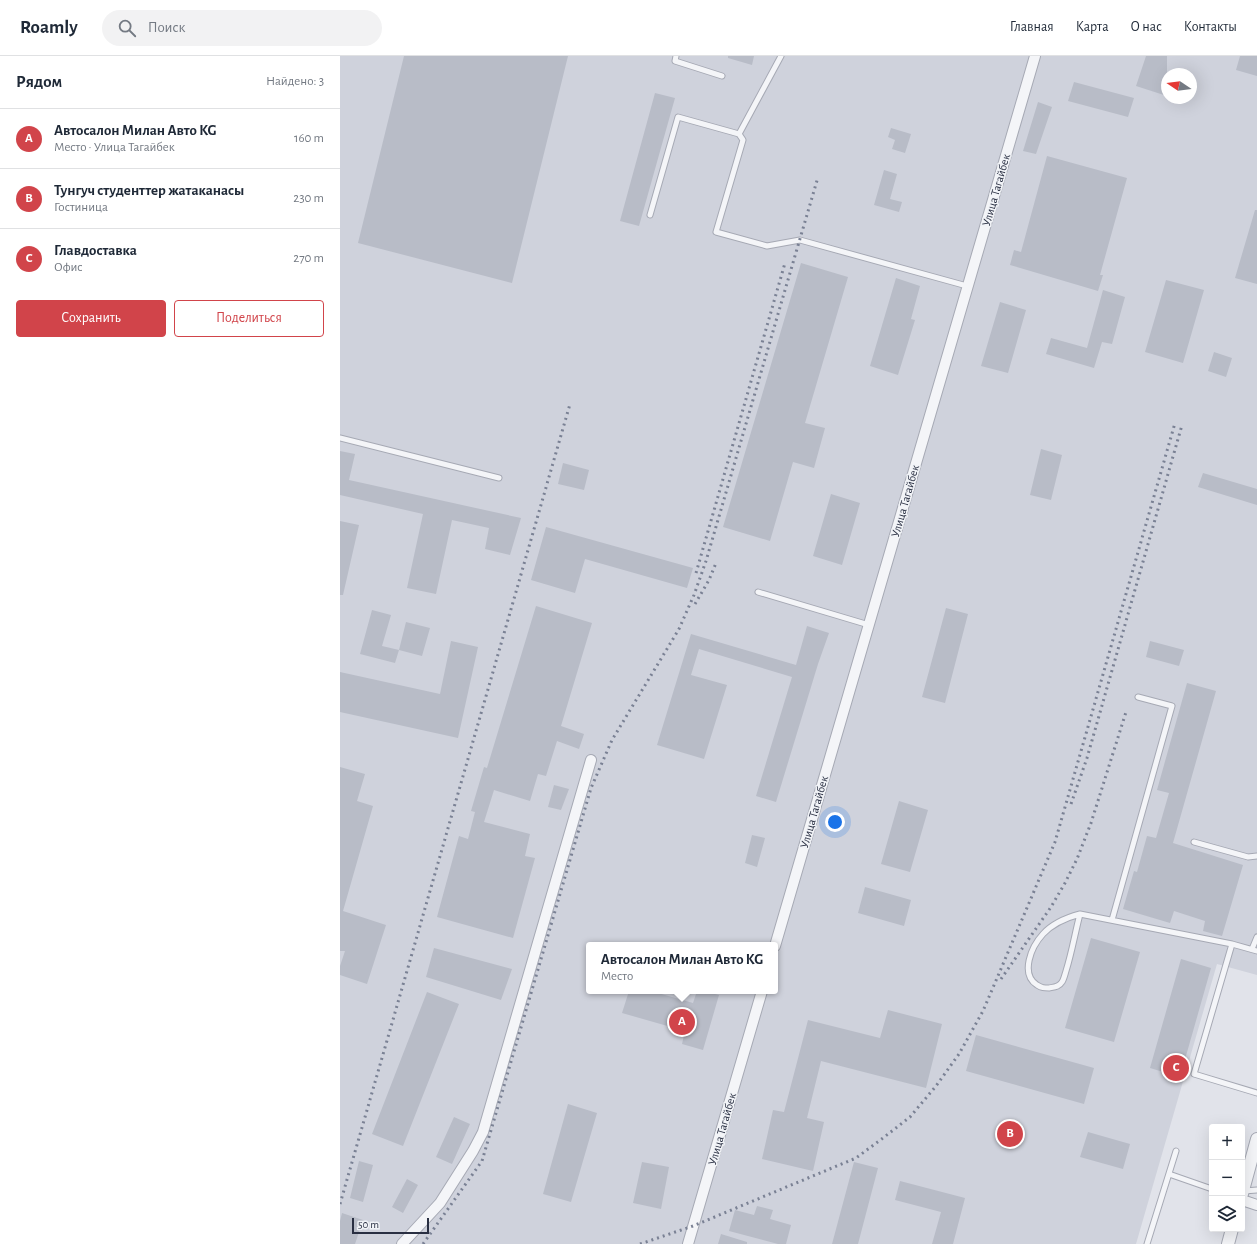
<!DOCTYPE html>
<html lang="ru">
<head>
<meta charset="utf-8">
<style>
  :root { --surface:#fff; --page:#f2f2f3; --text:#1f2937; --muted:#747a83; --line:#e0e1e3; --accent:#d1444a }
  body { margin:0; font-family:"Alegreya Sans",sans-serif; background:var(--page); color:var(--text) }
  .controls { position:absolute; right:12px; bottom:12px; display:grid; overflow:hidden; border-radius:4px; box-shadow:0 4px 16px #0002 }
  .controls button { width:36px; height:36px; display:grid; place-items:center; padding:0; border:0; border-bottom:1px solid var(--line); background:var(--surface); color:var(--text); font:20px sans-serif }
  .compass { position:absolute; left:821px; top:12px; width:36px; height:36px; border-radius:50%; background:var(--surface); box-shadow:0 4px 16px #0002; rotate:283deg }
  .scale { position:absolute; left:12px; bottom:10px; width:77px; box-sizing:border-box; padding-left:4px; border:2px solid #292f42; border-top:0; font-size:11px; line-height:14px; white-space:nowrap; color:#292f42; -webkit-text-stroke:3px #f1f3f7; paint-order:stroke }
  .you { position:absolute; left:495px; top:766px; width:14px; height:14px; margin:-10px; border:3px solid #fff; border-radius:50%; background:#1a73e8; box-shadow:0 0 0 6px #1a73e833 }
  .badge { display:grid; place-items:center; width:26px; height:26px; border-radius:50%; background:var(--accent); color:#fff; font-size:13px; font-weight:700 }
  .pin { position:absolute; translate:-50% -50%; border:2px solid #fff; box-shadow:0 1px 4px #0006 }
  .popup { position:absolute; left:246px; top:886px; width:192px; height:52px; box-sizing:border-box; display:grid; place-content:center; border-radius:4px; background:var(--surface); filter:drop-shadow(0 1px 3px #0005); font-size:13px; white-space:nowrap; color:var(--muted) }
  .popup b { font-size:15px; color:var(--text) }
  .popup::after { content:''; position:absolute; left:50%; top:100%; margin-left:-8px; border:8px solid transparent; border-top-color:var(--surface) }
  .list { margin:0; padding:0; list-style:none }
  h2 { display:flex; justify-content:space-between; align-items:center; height:52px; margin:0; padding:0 16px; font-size:17px }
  h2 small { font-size:13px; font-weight:400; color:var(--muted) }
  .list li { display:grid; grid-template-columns:26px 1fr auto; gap:12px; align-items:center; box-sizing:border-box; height:60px; padding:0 16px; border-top:1px solid var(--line) }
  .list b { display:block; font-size:15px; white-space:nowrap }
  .list p { margin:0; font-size:13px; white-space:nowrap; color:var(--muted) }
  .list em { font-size:13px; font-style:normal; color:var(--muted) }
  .actions { display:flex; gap:8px; padding:12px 16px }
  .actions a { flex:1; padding:9px 0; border:1px solid var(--accent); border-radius:4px; text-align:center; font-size:14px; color:var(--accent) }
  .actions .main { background:var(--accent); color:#fff }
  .icon { flex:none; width:22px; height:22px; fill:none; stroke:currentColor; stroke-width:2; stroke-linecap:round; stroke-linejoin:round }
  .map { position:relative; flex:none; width:917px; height:1188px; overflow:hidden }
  header { display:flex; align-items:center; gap:24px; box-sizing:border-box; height:56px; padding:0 20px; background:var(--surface); border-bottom:1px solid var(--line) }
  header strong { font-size:19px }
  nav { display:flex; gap:22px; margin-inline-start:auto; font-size:14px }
  .search { width:280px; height:36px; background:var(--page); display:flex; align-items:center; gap:10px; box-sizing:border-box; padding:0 14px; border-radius:22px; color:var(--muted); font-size:15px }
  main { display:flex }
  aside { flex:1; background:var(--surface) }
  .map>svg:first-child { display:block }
  .built { fill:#cfd2dc; fill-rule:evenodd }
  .building { fill:#b8bcc7 }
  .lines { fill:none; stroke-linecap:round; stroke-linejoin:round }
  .service-casing { stroke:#a6a9b4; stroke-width:7 }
  .minor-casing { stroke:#a6a9b4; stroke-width:12 }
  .tertiary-casing { stroke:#a6a9b4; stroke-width:14 }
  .service { stroke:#f4f5f8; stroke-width:5 }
  .minor { stroke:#f4f5f8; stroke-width:10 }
  .tertiary { stroke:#f4f5f8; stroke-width:12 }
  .rail { stroke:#7a8194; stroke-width:3; stroke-dasharray:2 4; stroke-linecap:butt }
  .labels { text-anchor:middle; stroke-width:3; stroke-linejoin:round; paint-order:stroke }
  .street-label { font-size:12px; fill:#292f42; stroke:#f1f3f7 }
</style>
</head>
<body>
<header>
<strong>Roamly</strong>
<div class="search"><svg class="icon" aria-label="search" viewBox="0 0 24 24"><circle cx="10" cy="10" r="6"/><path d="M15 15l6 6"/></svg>Поиск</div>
<nav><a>Главная</a><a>Карта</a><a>О нас</a><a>Контакты</a></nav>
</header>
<main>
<aside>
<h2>Рядом<small>Найдено: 3</small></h2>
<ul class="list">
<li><span class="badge">A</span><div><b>Автосалон Милан Авто KG</b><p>Место · Улица Тагайбек</p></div><em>160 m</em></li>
<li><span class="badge">B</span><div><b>Тунгуч студенттер жатаканасы</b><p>Гостиница</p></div><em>230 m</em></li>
<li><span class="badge">C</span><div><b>Главдоставка</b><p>Офис</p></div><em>270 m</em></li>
</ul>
<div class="actions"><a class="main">Сохранить</a><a>Поделиться</a></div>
</aside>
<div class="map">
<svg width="917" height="1188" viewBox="0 0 917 1188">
  <rect width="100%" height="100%" fill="#e1e3ea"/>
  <path class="built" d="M0 0H917V919L877 908 796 1188H0ZM827 18H851V42H827ZM249 889H435V935H249Z"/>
  <path class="building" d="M64 0H228L172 227 18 187Z
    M388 0H414L412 9 388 2Z
    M806 0H827V40L796 30Z
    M900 0H917V20L896 14Z
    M734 26 794 42 788 61 728 45Z
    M315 37 335 42 299 170 280 165Z
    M698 46 712 51 696 98 683 95Z
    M551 72 571 78 565 97 552 93 555 84 548 81Z
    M707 100 787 122 760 219H763L758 235 670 209 674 194 681 196Z
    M544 114 557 118 550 143 562 146 559 156 534 149Z
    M915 154H917V228L895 222Z
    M461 207 508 221 465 367 485 372 474 412 453 406 430 485 383 471Z
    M556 222 580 230 571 263 575 264 558 319 530 310Z
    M826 224 864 234 843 307 805 296Z
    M763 234 785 241 772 288 762 286 754 312 706 298 711 282 747 292Z
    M660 246 686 254 668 317 641 310Z
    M874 296 892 302 886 321 868 315Z
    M701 393 722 399 711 444 690 439Z
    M0 395 15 398 9 424 181 462 170 499 145 493 149 472 112 464 96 538 67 532 83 458 0 439Z
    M223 407 249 414 244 434 218 428Z
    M863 417 917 433V449L858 431Z
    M491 438 520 447 502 509 473 500Z
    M0 465 19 469 3 539H0Z
    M206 471 353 512 347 532 245 503 235 537 191 524Z
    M196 550 252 567 221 670 244 678 239 693 217 685 206 720 198 718 190 745 154 734 144 766 190 778 185 800 195 802 173 882 97 861 119 780 128 783 135 756 131 755 144 711 147 712Z
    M606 552 628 558 605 647 582 641Z
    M32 554 51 559 42 590 59 594 55 607 20 598Z
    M66 566 90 572 82 600 59 594Z
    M467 570 489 577 478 608 436 746 416 740 452 621 359 593 351 619 387 629 364 703 317 689 351 578 456 609Z
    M111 585 138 591 118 682 0 656V616L100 638Z
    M810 585 844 594 839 610 806 601Z
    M847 627 876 635 833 787 903 809 882 880 863 875 865 865 834 855 830 867 783 853 794 815 797 816 807 780 816 782 829 737 817 734Z
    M0 711 25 718 17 745 33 750 3 855 46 869 27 928 0 919V910L5 895H0Z
    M214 729 229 733 221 754 208 751Z
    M559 745 588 754 570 816 541 808Z
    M412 779 425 782 417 811 405 807Z
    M525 831 571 844 564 870 518 857Z
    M751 882 800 896 774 986 725 972Z
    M94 892 172 913 161 944 86 921Z
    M841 903 871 912 840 1021 810 1012Z
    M289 935H311L353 947 357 935H364L379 939 363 994 342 988 345 975 282 957Z
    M87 936 119 948 63 1090 32 1078Z
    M548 954 602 968 586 1032 481 1005 467 1062 484 1066 473 1115 422 1103 433 1054 444 1056 468 964 540 982Z
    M636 979 754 1012 744 1048 626 1015Z
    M228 1048 257 1057 231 1146 203 1138Z
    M114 1061 130 1068 112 1108 96 1101Z
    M748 1076 790 1088 783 1113 740 1101Z
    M19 1105 33 1109 23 1146 10 1142Z
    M302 1106 329 1111 321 1153 293 1147Z
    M514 1106 538 1112 518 1188H492Z
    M67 1123 78 1129 63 1157 52 1151Z
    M560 1125 625 1142 613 1188H592L601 1156 555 1144Z
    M417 1150 433 1154 430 1163 451 1169 446 1188H438L389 1175 395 1154 414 1159Z
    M2 1157 23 1164 15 1188H0V1165Z
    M381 1178 407 1186V1188H378Z"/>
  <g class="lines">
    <defs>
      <path id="service" d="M336 0 335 5 382 20
        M399 78 441 0
        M310 159 338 61 399 78 403 84 376 176 427 190 460 184 627 230
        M0 382 159 422
        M418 536 529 569
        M854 786 908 801 917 800
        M740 858C725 862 713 867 703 878 691 891 680 918 697 929 702 932 704 932 709 932 714 931 719 931 722 926 724 923 725 918 726 915 732 896 735 877 740 858L892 888
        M772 864 832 650 798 641
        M912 893 917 881
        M917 895 892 888 854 1018 917 1037
        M829 1118 872 1133
        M904 1135 917 1134
        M807 1188 836 1095"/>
      <path id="minor" d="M435 890 695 0
        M902 1144 917 1149
        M62 1188 100 1147 133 1095 143 1076 251 704
        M348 1188 422 935"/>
      <path id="tertiary" d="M902 1138 917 1083
        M888 1188 892 1173"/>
    </defs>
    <use href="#service" class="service-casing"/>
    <use href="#minor" class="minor-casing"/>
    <use href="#tertiary" class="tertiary-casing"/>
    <use href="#service" class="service"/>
    <use href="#minor" class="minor"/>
    <use href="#tertiary" class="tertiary"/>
    <path class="rail" d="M356 517 445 207
      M355 548 369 524 376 507
      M731 748 747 702 842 369
      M661 923 711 851 725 827 737 803 751 767 786 656
      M0 1148 230 348
      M83 1188 142 1105 251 732 272 684 339 573 354 539 366 505 478 121
      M300 1188 353 1170 516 1102 543 1082 570 1061 596 1030 619 998 643 955 715 786 835 367"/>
  </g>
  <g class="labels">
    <g class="street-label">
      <text transform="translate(656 134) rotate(-74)" y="4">Улица Тагайбек</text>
      <text transform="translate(565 445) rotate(-74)" y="4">Улица Тагайбек</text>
      <text transform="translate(474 756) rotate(-74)" y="4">Улица Тагайбек</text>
      <text transform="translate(382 1073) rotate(-74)" y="4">Улица Тагайбек</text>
    </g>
  </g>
</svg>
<div class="controls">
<button>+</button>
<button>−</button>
<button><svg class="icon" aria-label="layers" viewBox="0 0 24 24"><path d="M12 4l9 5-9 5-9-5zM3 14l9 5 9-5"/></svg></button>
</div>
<svg class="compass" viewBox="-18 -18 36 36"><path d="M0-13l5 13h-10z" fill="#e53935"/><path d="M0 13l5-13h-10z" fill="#747a83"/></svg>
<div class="scale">50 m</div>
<div class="you"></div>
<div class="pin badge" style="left:342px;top:966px">A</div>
<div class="popup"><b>Автосалон Милан Авто KG</b>Место</div>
<div class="pin badge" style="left:670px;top:1078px">B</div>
<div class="pin badge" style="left:836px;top:1012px">C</div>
</div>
</main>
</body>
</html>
